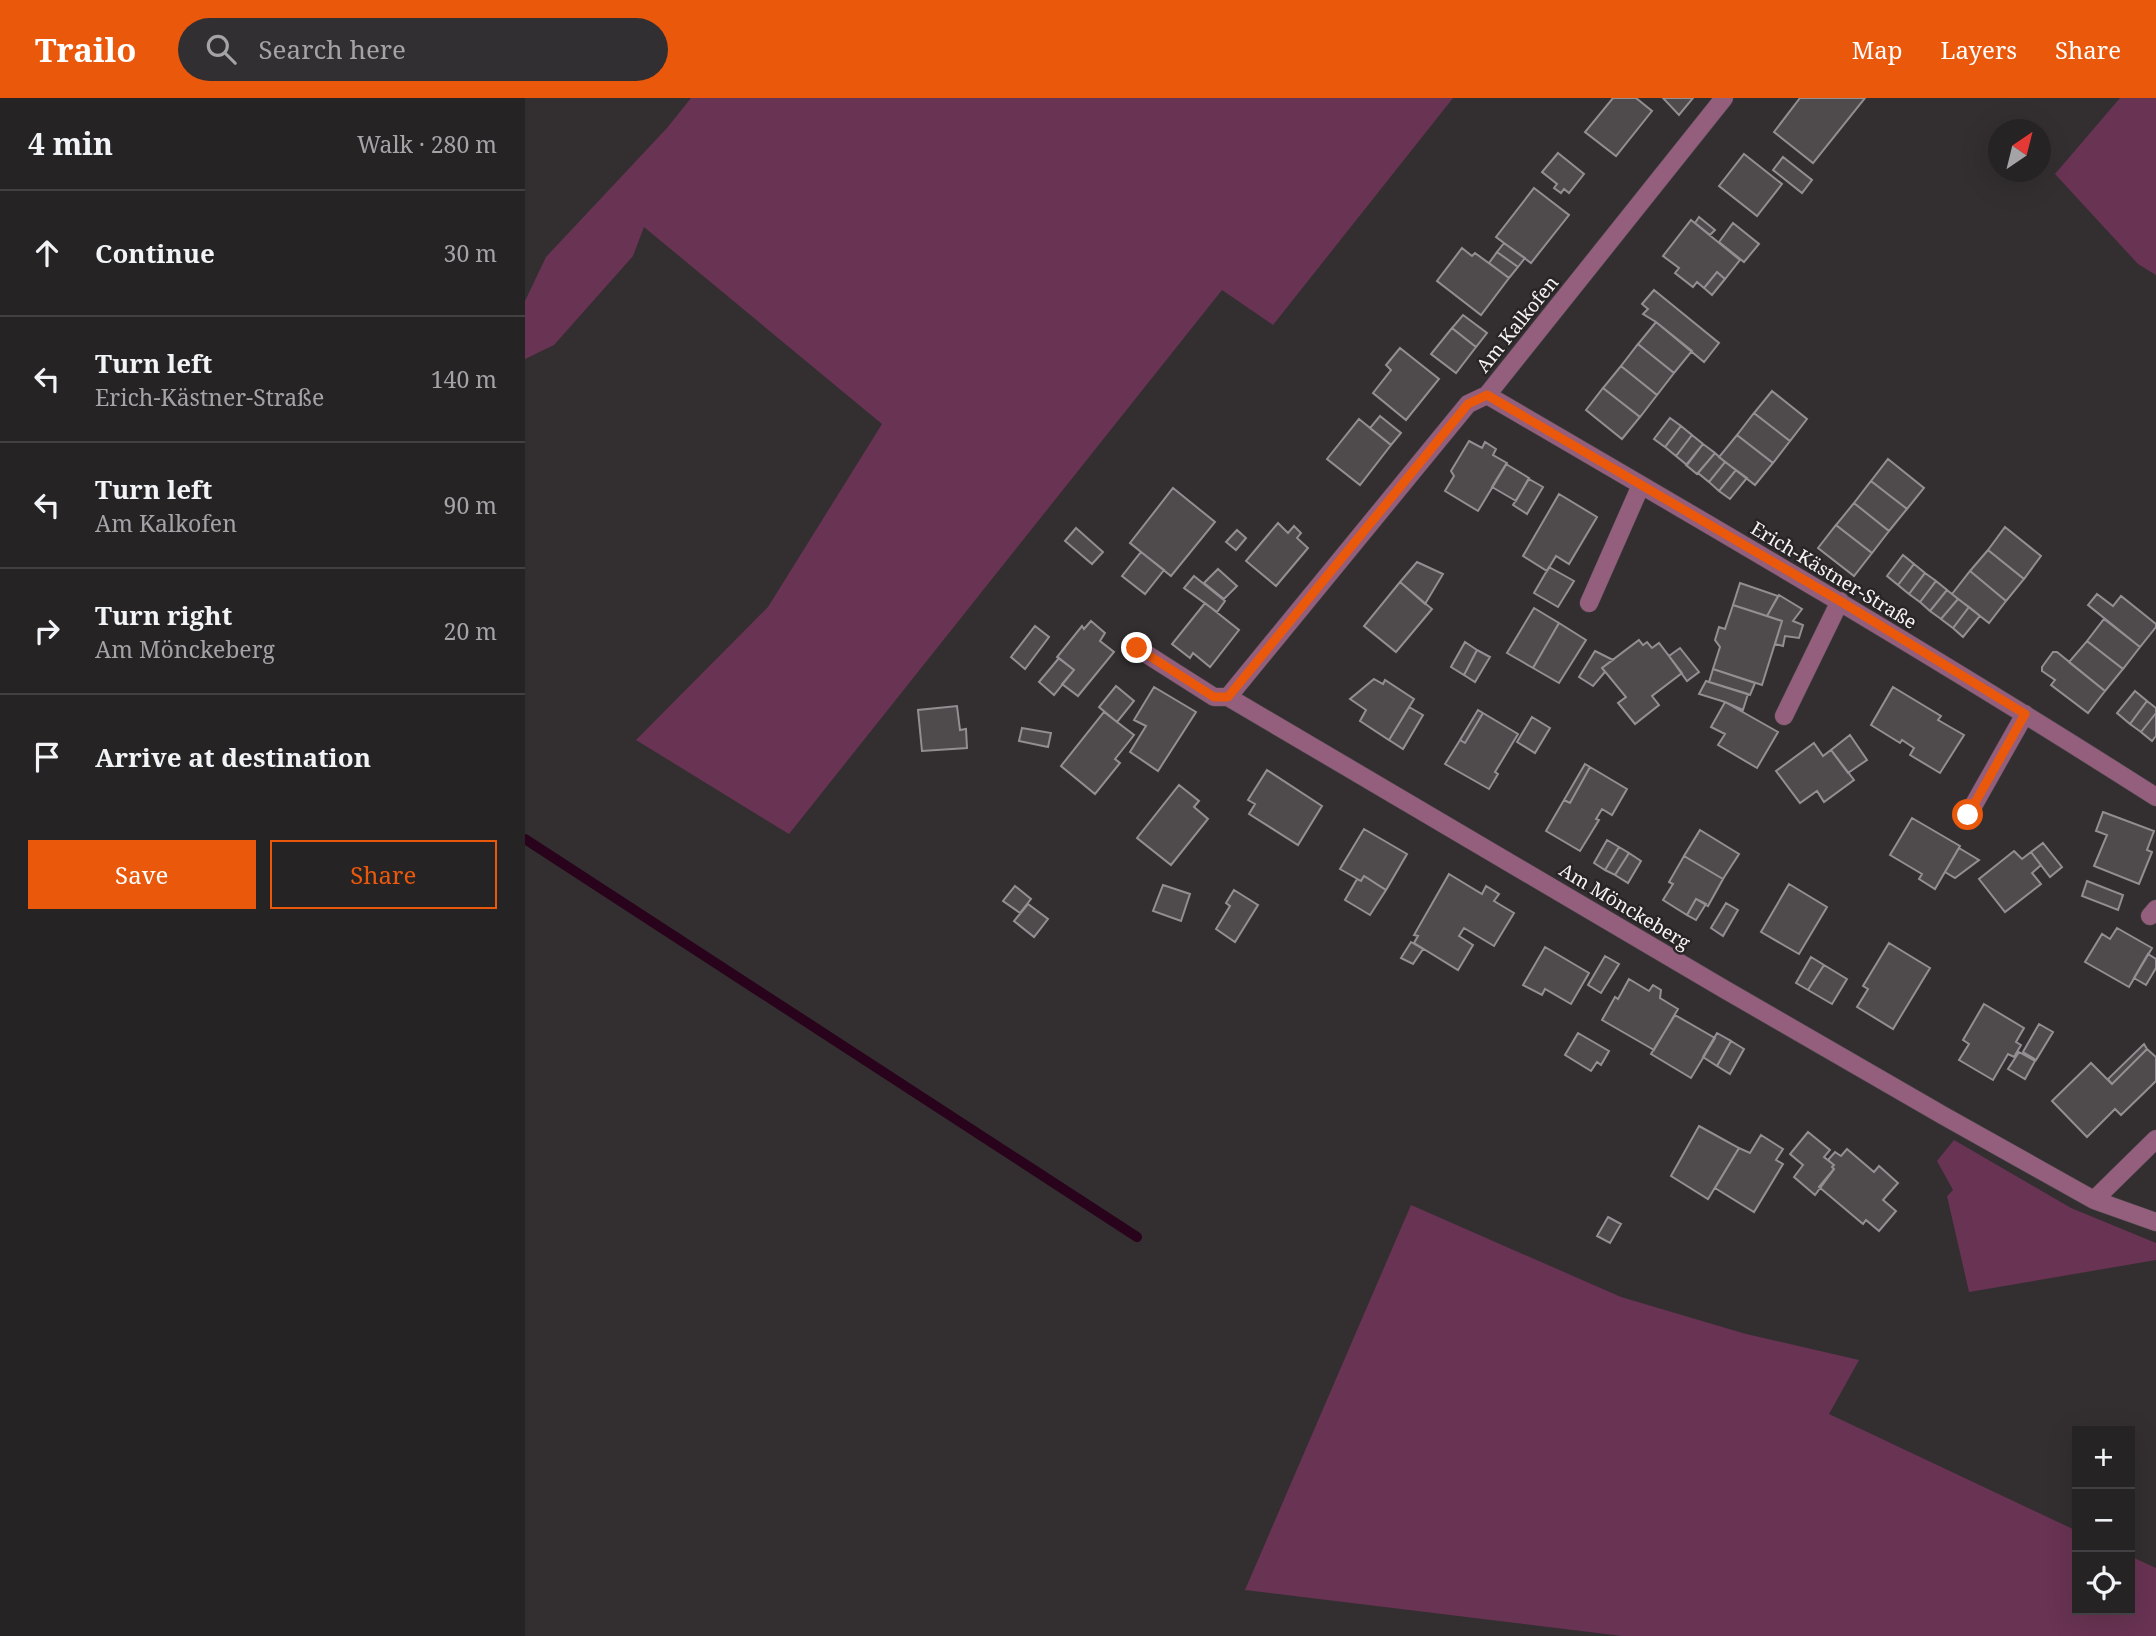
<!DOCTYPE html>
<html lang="en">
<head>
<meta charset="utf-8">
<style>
  :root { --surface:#262325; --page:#322f32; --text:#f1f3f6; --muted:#a4a4a7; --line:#424042; --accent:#ea580c }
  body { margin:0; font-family:"Noto Serif",serif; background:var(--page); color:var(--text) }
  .controls { position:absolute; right:21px; bottom:21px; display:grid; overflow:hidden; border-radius:0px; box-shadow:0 7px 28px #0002 }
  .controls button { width:63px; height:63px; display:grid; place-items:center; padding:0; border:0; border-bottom:2px solid var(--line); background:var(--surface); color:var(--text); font:35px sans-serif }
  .compass { position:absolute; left:1463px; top:21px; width:63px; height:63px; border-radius:50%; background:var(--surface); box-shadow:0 7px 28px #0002; rotate:35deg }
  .stop { position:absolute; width:21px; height:21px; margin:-16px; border:5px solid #ea580c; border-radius:50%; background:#fff }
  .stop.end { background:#ea580c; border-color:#fff; box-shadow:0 2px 7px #0008 }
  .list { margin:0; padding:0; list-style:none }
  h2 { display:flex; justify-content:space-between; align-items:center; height:91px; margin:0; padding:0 28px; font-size:30px }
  h2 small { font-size:23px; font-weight:400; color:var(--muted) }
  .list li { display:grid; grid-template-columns:46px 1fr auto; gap:21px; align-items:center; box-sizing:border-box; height:126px; padding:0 28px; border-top:2px solid var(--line) }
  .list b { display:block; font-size:26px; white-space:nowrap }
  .list p { margin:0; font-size:23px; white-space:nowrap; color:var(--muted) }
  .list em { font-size:23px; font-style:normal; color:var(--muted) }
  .actions { display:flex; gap:14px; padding:21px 28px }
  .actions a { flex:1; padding:16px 0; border:2px solid var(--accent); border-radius:0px; text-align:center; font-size:24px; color:var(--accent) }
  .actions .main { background:var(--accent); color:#fff }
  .icon { flex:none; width:38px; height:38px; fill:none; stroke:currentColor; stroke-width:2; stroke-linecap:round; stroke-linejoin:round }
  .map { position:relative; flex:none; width:1631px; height:1538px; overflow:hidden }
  header { display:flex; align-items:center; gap:42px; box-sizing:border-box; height:98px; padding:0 35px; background:var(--accent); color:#fff }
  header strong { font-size:33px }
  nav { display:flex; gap:38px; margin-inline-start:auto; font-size:24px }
  .search { width:490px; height:63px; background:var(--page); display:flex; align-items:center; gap:18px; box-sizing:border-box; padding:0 24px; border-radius:38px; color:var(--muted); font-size:26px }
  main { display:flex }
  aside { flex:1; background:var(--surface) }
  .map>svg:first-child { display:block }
  .green { fill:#693353 }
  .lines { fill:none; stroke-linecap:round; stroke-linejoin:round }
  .stream { stroke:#28031b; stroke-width:10 }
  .building { fill:#4f4b4d; stroke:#938e91; stroke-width:2 }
  .minor-casing { stroke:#4e4a4c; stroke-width:19 }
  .minor { stroke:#945e7d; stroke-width:18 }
  .route { stroke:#ea580c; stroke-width:9 }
  .labels { text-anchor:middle; stroke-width:5; stroke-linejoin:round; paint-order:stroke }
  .street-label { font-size:19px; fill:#f6f3f5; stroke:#292527 }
</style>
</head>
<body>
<header>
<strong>Trailo</strong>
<div class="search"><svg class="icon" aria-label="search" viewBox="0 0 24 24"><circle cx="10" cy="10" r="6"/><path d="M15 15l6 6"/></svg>Search here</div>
<nav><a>Map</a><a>Layers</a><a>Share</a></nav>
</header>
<main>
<aside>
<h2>4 min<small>Walk · 280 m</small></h2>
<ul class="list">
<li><svg class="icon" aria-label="ahead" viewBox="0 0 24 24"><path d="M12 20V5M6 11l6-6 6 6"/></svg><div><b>Continue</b></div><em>30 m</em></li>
<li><svg class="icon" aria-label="left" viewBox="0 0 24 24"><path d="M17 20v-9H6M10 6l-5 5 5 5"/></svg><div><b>Turn left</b><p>Erich-Kästner-Straße</p></div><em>140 m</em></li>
<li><svg class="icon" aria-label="left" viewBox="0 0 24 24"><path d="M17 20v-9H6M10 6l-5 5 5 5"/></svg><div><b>Turn left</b><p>Am Kalkofen</p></div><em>90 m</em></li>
<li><svg class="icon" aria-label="right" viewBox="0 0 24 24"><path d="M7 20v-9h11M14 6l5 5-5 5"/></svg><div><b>Turn right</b><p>Am Mönckeberg</p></div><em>20 m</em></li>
<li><svg class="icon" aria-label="arrive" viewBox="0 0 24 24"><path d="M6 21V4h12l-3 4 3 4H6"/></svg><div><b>Arrive at destination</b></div></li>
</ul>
<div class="actions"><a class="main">Save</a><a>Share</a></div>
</aside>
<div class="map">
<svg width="1631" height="1538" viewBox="0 0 1631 1538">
  <rect width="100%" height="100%" fill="#332f31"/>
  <path class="green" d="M166 0H928L748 227 697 192 264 736 111 642 243 509 357 326 119 129 108 158 29 247 0 261V203L21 159 142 30Z
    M1595 0H1631V177L1613 166 1530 76Z
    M1429 1042 1546 1110 1631 1145V1162L1444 1194 1422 1098 1428 1092 1412 1063Z
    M886 1107 1096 1199 1221 1236 1334 1262 1304 1316 1552 1433V1512H1605V1458L1631 1470V1538H1097L720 1492Z"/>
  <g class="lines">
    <path class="stream" d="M0 741 612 1139"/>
  </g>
  <path class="building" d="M1088 0H1111L1127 13 1091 58 1060 34Z
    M1138 0H1168L1154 17Z
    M1275 0H1340L1288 65 1249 34Z
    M1033 55 1059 76 1044 95 1039 91 1036 95 1029 90 1032 86 1017 74Z
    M1219 56 1257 86 1232 118 1194 88Z
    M1258 59 1287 82 1277 95 1248 72Z
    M1009 90 1044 117 1006 165 971 139Z
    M1174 119 1190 132 1185 137 1170 125Z
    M1166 122 1215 162 1200 181 1192 174 1179 190 1172 184 1168 189 1150 175 1154 170 1138 158Z
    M1208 125 1234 146 1219 164 1194 144Z
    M979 145 1000 160 993 169 972 154Z
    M937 150 947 158 950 155 984 180 956 217 912 183Z
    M972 154 993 169 984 180 964 165Z
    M1192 174 1200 181 1187 197 1179 190Z
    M1129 192 1194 245 1179 264 1131 224 1118 216 1123 211 1117 206Z
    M938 217 962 235 951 249 927 230Z
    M1131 224 1167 253 1149 275 1113 246Z
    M927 230 951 249 931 275 906 256Z
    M1113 246 1149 275 1132 297 1096 268Z
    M875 250 914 281 881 322 848 295 866 272 861 267Z
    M1096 268 1132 297 1115 319 1078 290Z
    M1078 290 1115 319 1097 341 1061 312Z
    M1247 293 1282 321 1265 343 1229 315Z
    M1229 315 1265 343 1248 365 1212 337Z
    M855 318 876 335 866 347 845 330Z
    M1145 320 1156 328 1140 349 1129 341Z
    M834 321 866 347 835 387 802 361Z
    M1156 328 1167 337 1151 358 1140 349Z
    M1167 337 1178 346 1162 367 1151 358Z
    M1212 337 1248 365 1230 387 1194 359Z
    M944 343 957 350 960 344 971 351 968 357 982 365 953 413 920 393 929 378 926 373Z
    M1178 346 1190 355 1172 376 1161 367Z
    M1190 355 1200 364 1184 384 1173 375Z
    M1363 361 1399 390 1382 411 1346 383Z
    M1200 364 1211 372 1194 393 1184 384Z
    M981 366 1004 380 991 403 967 389Z
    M1211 372 1222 380 1205 401 1194 393Z
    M1004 381 1018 389 1002 416 988 407Z
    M1346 383 1382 411 1364 433 1329 405Z
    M648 390 690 424 646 478 605 445Z
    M1034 396 1072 419 1044 466 1031 458 1022 473 998 458Z
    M1329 405 1364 433 1347 455 1311 427Z
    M753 425 763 435 769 428 776 435 772 440 783 450 751 488 721 463Z
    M1311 427 1347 455 1329 478 1293 450Z
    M1480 429 1516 458 1499 481 1463 452Z
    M551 430 578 454 567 466 540 443Z
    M712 432 721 440 711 452 701 444Z
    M1463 452 1499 481 1481 503 1445 473Z
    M616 454 639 472 620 496 597 478Z
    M1378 457 1389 466 1373 487 1362 478Z
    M892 464 918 476 900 506 875 484Z
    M1389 466 1400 475 1384 496 1373 487Z
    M1024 469 1049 483 1033 509 1009 495Z
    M693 471 712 488 699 501 679 485Z
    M1445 473 1481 503 1464 525 1427 496Z
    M1400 475 1411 483 1395 504 1384 496Z
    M669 478 700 503 692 514 659 490Z
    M1411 483 1422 492 1405 513 1395 504Z
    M875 484 907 511 871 554 839 528Z
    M1215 485 1253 498 1242 518 1208 507Z
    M1422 492 1433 501 1416 521 1405 513Z
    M1572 496 1588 508 1596 498 1631 526V529L1615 549 1563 507Z
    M1254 497 1277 511 1268 523 1278 527 1274 540 1260 538 1258 548 1250 546 1257 523 1242 518Z
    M1433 501 1444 509 1428 530 1416 521Z
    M680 505 714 532 685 569 668 555 665 560 647 546Z
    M1208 507 1257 523 1237 587 1188 571 1195 549 1190 542 1194 529 1200 531Z
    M1444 509 1455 518 1438 539 1428 530Z
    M1009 510 1034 525 1008 570 982 555Z
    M1579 521 1615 549 1598 571 1562 543Z
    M566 523 580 535 575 543 589 554 553 598 537 586 549 572 532 559 557 528 559 531Z
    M1034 525 1061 542 1034 585 1008 570Z
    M510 528 524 539 500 571 486 559Z
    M1114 542 1118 547 1122 544 1127 550 1134 545 1157 575 1127 598 1134 607 1110 626 1093 605 1101 599 1077 570Z
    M1562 543 1598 571 1580 593 1544 564Z
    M940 544 952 552 939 577 926 569Z
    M1155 550 1174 574 1162 583 1144 558Z
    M952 552 965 559 950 584 939 577Z
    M1070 553 1088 562 1077 570 1080 574 1068 588 1054 579Z
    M1528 554H1532L1580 593 1563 615 1526 587 1530 582 1517 573V569Z
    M534 560 549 572 529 597 514 584Z
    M1188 571 1230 585 1225 597 1184 584Z
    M849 581 858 586 860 582 889 601 864 642 835 623 841 612 825 601Z
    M1181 583 1223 596 1218 612 1200 604 1174 596Z
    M591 588 609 603 592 624 574 609Z
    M629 589 671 614 633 673 605 654 621 628 609 622Z
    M1368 589 1416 618 1413 622 1439 637 1415 675 1385 657 1389 650 1377 642 1375 645 1346 627Z
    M1610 593 1622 603 1605 626 1592 615Z
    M1622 603 1631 610V615L1616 634 1605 626Z
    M1200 604 1253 634 1232 670 1193 647 1200 636 1186 629Z
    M432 608 435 632 441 631 442 650 397 653 393 612Z
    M884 609 898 617 878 651 864 642Z
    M953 612 958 615 940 645 935 642Z
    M579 614 609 637 590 661 595 665 570 696 536 668Z
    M958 615 993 636 970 674 973 676 964 691 920 666 935 642 940 645Z
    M1631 615V638L1627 643 1616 634Z
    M1007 619 1025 630 1010 655 992 644Z
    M497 630 526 635 523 649 494 643Z
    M1325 637 1342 662 1323 675 1306 652Z
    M1289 645 1298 658 1306 652 1329 682 1299 704 1292 693 1275 705 1251 673Z
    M1060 666 1065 669 1045 705 1039 702Z
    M1065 669 1102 691 1087 717 1077 711 1071 721 1074 722 1055 753 1021 733 1039 702 1045 705Z
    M742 672 797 708 773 747 724 716 730 706 723 702Z
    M654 687 674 703 669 709 683 721 646 767 612 740Z
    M1578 714 1629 733 1622 752 1627 754 1614 786 1569 768 1582 737 1571 733Z
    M1387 720 1435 748 1410 791 1394 781 1397 776 1365 757Z
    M839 731 882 756 861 792 839 778 836 783 815 771Z
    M1175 732 1214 756 1198 781 1159 758Z
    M1082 742 1094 749 1080 772 1069 765Z
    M1518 745 1537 769 1525 779 1506 754Z
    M1094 749 1104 755 1090 777 1080 772Z
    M1434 750 1454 762 1430 780 1420 774Z
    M1489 753 1497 761 1506 754 1516 767 1507 775 1516 786 1480 814 1454 781Z
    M1104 755 1116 763 1103 785 1090 777Z
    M1159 758 1198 781 1183 808 1171 801 1162 817 1138 802 1148 786 1144 784Z
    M924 776 957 796 961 788 974 796 969 803 989 815 969 848 939 830 934 838 948 847 933 872 889 845 893 838 889 837Z
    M839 778 861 792 845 817 820 802 832 781 836 783Z
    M1562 783 1598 797 1593 812 1557 798Z
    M1264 786 1302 809 1274 856 1236 834Z
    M638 787 665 796 656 823 628 813Z
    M490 788 506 801 495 815 478 803Z
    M709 792 733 807 710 844 691 831 705 808 701 805Z
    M1171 801 1181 806 1171 822 1162 817Z
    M1201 805 1213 812 1198 838 1186 830Z
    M503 806 523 821 509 839 489 823Z
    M1592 830 1627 850 1604 889 1560 864 1577 836 1585 841Z
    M886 844 898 851 888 866 876 860Z
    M1364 845 1405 870 1368 931 1332 909 1343 891 1338 888Z
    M1020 849 1064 875 1046 906 1020 891 1017 897 998 887Z
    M1623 856 1631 861V870L1621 887 1609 880Z
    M1080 858 1094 866 1076 895 1063 887Z
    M1286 859 1299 867 1283 892 1271 885Z
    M1299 867 1322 881 1307 906 1283 892Z
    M1104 881 1124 893 1128 887 1136 892 1135 900 1153 911 1129 952 1077 922 1090 899 1093 901Z
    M1459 906 1499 930 1491 944 1496 947 1489 959 1483 956 1468 982 1434 962 1444 946 1438 942Z
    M1150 917 1190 940 1166 980 1126 956Z
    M1514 926 1528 934 1511 962 1498 954Z
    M1053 935 1084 953 1076 967 1072 964 1066 973 1040 957Z
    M1192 935 1206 943 1192 968 1178 959Z
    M1206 943 1219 951 1205 976 1192 968Z
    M1619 946 1622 951 1587 986 1583 981Z
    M1622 951 1631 959V983L1596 1017 1590 1011 1562 1039 1527 1003 1566 965 1587 986Z
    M1494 954 1510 963 1500 981 1483 971Z
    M1174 1028 1214 1050 1183 1101 1146 1078Z
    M1283 1034 1305 1052 1299 1059 1309 1067 1307 1069 1309 1071 1290 1097 1269 1079 1278 1067 1265 1056Z
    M1236 1037 1258 1051 1251 1062 1258 1066 1229 1114 1190 1090 1214 1050 1225 1055Z
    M1322 1051 1349 1074 1354 1068 1373 1085 1358 1102 1371 1113 1354 1133 1341 1122 1338 1126 1294 1089 1309 1071 1307 1069 1309 1067 1303 1062 1310 1054 1316 1058Z
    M1083 1119 1096 1126 1085 1145 1072 1138Z"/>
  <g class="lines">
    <defs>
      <path id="minor" d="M962 297C1187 428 1412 559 1631 699
        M1064 505 1116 387
        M612 550 689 599H703L1199 891 1419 1018 1569 1102 1631 1124
        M703 599 943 306 962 297 1199 0
        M1259 618 1315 503
        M1443 717 1500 616
        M1625 818 1631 811
        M1569 1102 1631 1041"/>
    </defs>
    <use href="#minor" class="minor-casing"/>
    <use href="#minor" class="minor"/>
  </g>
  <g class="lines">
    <path class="route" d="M612 550 689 599H703L943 306 962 297 1315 503 1500 616 1443 717"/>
  </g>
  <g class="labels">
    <g class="street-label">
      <text transform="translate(992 226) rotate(-51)" y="7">Am Kalkofen</text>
      <text transform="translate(1309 477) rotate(31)" y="7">Erich-Kästner-Straße</text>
      <text transform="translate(1100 808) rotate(31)" y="7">Am Mönckeberg</text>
    </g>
  </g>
</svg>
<div class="controls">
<button>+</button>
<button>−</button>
<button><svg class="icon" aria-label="locate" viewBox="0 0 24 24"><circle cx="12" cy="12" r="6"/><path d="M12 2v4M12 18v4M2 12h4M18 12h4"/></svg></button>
</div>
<svg class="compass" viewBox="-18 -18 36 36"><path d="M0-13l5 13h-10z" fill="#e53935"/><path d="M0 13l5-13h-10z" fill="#a4a4a7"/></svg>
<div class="stop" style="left:1443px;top:717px"></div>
<div class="stop end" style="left:612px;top:550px"></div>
</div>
</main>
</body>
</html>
